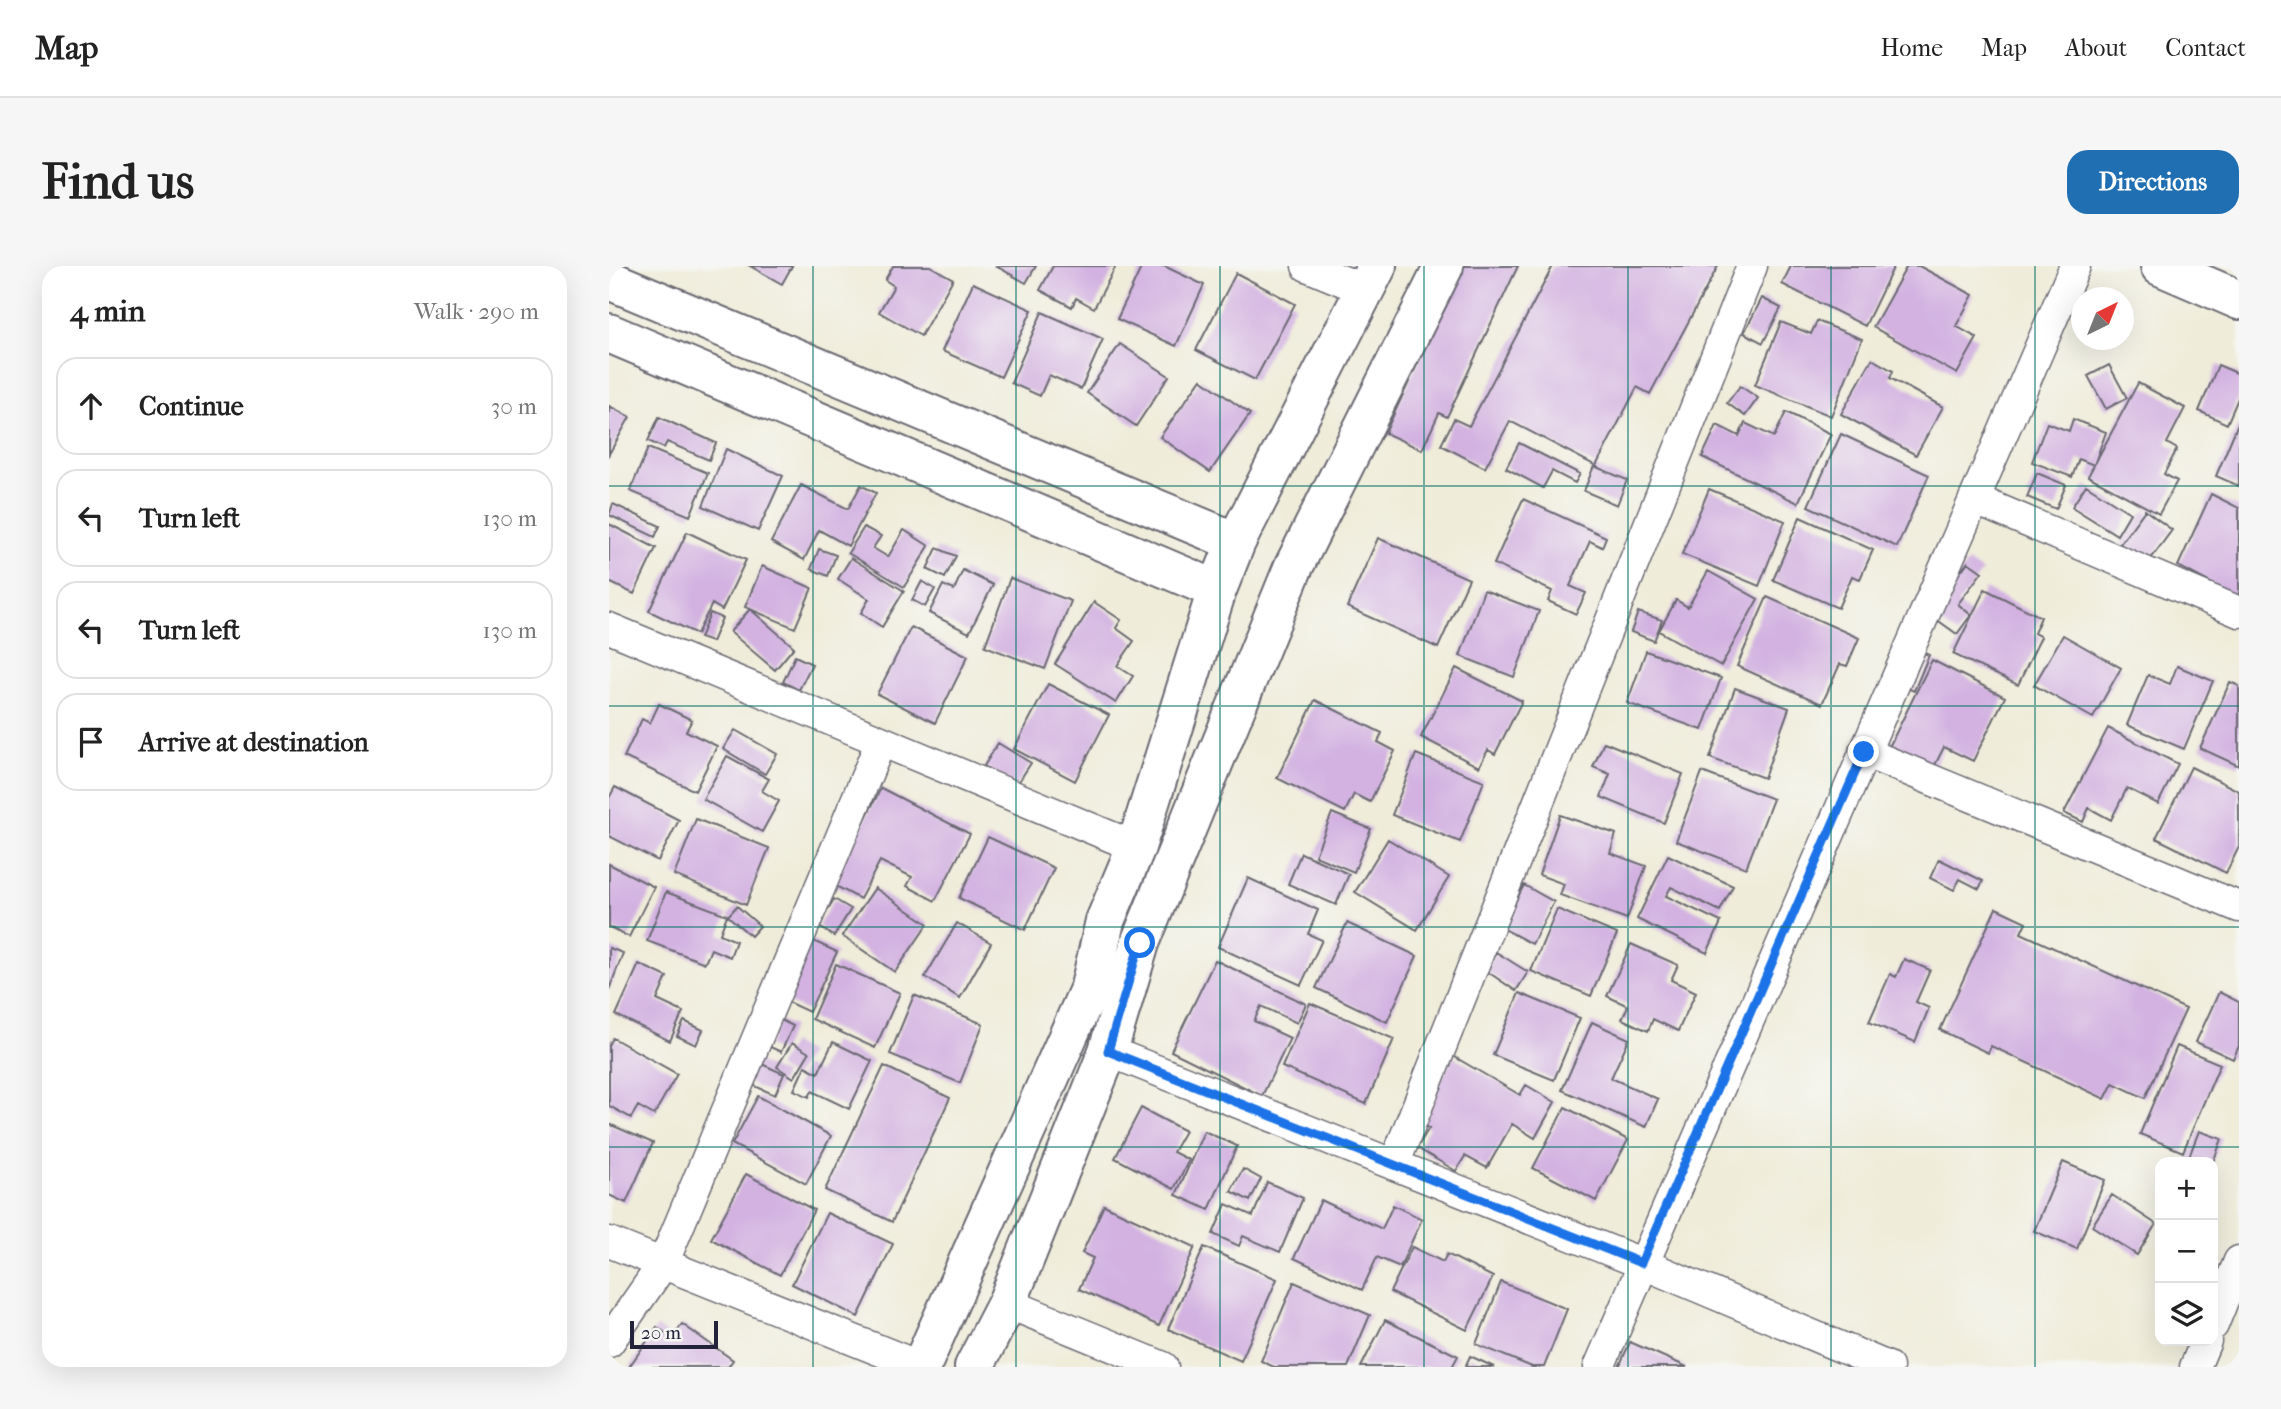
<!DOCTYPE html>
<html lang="en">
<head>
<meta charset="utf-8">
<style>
  :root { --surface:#fff; --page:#f6f6f6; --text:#222; --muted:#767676; --line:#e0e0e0; --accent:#1f6fb2 }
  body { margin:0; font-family:"IM FELL French Canon",serif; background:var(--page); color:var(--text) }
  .controls { position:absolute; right:21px; bottom:21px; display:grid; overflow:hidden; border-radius:14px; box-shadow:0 7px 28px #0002 }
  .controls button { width:63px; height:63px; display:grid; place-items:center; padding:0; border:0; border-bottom:2px solid var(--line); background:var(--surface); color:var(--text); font:35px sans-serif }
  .compass { position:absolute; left:1462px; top:21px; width:63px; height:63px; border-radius:50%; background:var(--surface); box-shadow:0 7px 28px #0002; rotate:43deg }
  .scale { position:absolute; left:21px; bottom:18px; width:88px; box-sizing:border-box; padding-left:7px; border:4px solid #22223b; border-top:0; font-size:19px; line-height:24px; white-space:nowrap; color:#22223b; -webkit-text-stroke:5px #f6f6f2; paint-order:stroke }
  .stop { position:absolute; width:21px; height:21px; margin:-16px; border:5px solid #1a73e8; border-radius:50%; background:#fff }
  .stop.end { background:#1a73e8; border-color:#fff; box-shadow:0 2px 7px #0008 }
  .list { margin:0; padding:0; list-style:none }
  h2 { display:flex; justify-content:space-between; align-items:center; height:91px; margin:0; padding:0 28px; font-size:30px }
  h2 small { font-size:23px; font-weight:400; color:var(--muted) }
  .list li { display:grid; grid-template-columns:46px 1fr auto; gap:21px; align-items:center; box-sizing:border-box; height:98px; margin:0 14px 14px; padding:0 14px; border:2px solid var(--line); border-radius:21px }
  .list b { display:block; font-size:26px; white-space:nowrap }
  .list em { font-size:23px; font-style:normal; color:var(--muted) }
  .icon { flex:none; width:38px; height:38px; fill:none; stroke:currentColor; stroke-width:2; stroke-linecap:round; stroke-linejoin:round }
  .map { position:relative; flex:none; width:1630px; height:1101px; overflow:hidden; border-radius:21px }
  header { display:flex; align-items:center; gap:42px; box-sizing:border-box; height:98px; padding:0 35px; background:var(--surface); border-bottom:2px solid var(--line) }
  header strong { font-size:33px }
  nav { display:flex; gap:38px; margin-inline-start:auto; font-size:24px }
  .intro { display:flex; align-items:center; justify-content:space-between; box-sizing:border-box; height:168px; padding:0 42px }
  h1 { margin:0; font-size:49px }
  .button { padding:18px 32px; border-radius:21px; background:var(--accent); color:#fff; font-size:24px; font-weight:700 }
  main { display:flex; gap:42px; padding:0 42px }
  aside { flex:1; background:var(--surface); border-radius:21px; box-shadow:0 7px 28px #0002 }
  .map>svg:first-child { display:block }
  .building { fill:#d3b2e1 }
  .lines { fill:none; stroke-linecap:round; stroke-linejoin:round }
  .street-casing { stroke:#6a6972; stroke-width:33 }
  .secondary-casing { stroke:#6a6972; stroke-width:42 }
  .street { stroke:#fff; stroke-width:30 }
  .secondary { stroke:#fff; stroke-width:38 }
  .route { stroke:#1a73e8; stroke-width:9 }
  .grid { fill:none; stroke:#0f766e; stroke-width:2; stroke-opacity:0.55 }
</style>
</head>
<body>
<header>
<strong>Map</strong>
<nav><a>Home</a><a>Map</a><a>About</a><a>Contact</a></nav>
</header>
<div class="intro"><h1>Find us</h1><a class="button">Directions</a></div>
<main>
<aside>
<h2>4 min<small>Walk · 290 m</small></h2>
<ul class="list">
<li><svg class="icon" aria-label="ahead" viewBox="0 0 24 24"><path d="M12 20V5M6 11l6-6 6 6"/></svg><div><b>Continue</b></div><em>30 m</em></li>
<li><svg class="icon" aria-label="left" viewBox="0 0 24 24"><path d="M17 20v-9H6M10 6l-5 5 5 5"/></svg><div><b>Turn left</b></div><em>130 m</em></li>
<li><svg class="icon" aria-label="left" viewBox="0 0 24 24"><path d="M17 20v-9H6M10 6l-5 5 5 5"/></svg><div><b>Turn left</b></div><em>130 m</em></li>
<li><svg class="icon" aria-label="arrive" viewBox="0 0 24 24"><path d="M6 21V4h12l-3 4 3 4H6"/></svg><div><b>Arrive at destination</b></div></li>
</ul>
</aside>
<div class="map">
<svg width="1630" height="1101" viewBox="0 0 1630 1101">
  <rect width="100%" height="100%" fill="#f6f6f2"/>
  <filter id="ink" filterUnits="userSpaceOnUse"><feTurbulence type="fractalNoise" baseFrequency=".0143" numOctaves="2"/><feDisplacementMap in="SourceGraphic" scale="14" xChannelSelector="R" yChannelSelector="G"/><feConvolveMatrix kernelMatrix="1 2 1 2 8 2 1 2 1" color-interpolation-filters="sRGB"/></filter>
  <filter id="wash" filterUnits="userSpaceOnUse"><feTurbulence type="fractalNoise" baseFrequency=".00686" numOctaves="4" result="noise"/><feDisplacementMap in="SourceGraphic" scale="28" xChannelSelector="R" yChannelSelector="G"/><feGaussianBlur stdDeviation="1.57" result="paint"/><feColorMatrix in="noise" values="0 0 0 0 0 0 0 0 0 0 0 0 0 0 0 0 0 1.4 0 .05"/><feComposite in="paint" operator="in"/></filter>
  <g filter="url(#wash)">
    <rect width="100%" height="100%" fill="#efecd9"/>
    <g id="blocks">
      <path class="building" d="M141 0H183L173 18Z
        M284 0H321L344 13 312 70 270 46 285 20 276 14Z
        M387 0H427L417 17Z
        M444 0H507L485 42 467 32 463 41 431 24Z
        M533 0H555L595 19 567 80 508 53Z
        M854 0H909L838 151 830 147 813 184 776 167Z
        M944 0H1109L1041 128 1028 121 987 200 901 155 876 202 832 179 845 153 860 160Z
        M1182 0H1285L1256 60 1173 18Z
        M1298 0H1310L1364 29 1347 60 1368 72 1348 108 1264 61Z
        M627 7 686 38 646 114 587 84Z
        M364 17 423 44 392 111 333 85Z
        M1153 32 1172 42 1154 77 1135 67Z
        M433 46 494 73 472 123 440 109 431 130 402 117Z
        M1208 55 1253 73 1222 150 1146 119 1172 56 1202 68Z
        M511 78 560 110 527 160 478 127Z
        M1263 93 1284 105 1281 112 1334 141 1307 189 1232 148Z
        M1500 99 1518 132 1497 143 1479 110Z
        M1609 99 1630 108V130L1618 158 1590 145Z
        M592 113 641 148 601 206 551 171Z
        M1529 117 1576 142 1558 177 1568 183 1555 208 1568 215 1550 248 1479 210 1485 199 1470 193 1463 211 1423 196 1438 157 1460 165 1464 153 1497 166 1485 199Z
        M1131 120 1149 132 1136 150 1118 137Z
        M0 140 21 151 0 188Z
        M1177 146 1222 168 1189 237 1093 191 1108 159 1130 170 1136 157 1165 171Z
        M50 151 107 177 100 194 58 176 55 182 39 175Z
        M1630 155V220L1607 210Z
        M1232 168 1320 209 1288 281 1199 240Z
        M910 177 971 208 966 217 943 205 934 222 897 202Z
        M39 182 99 207 81 250 21 225Z
        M117 183 174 210 149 265 94 240Z
        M985 200 1018 214 1008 239 975 225Z
        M1428 207 1457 219 1447 243 1418 231Z
        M192 219 239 243 252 219 267 227 239 280 210 264 195 294 162 276Z
        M1477 219 1521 247 1508 269 1463 241Z
        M1100 223 1176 255 1150 320 1073 288Z
        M1602 228 1630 242V332L1569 300Z
        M914 233 997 271 993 281 981 275 961 320 977 327 967 348 939 335 943 325 885 298Z
        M4 238 51 260 46 271 0 249Z
        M1536 244 1563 264 1538 298 1511 278Z
        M1191 251 1264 284 1251 313 1243 310 1229 342 1164 314Z
        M0 258 47 282 25 328 0 316Z
        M255 261 272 270 264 282 279 291 295 264 320 280 295 321 239 287Z
        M78 266 137 294 113 344 103 338 88 368 40 345Z
        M769 272 860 313 829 382 738 341Z
        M328 282 347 290 336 312 318 303Z
        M210 283 227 289 219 310 202 303Z
        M242 292 295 325 273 361 252 347 260 333 229 313Z
        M1359 296 1373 306 1349 338 1362 349 1348 368 1320 348Z
        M153 300 203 322 186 362 136 341Z
        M354 304 384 319 360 367 320 347 334 319 345 324Z
        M1099 305 1149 333 1112 400 1050 365 1067 334 1079 341Z
        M401 312 462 335 436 403 376 380Z
        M313 315 326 323 316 341 303 334Z
        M1376 323 1432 351 1425 367 1432 371 1409 419 1344 388Z
        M875 324 930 345 905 411 851 390Z
        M1158 331 1250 372 1238 400 1231 398 1213 438 1128 400Z
        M485 336 512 354 507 362 525 375 508 400 524 410 507 437 446 398Z
        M141 343 185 381 166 404 121 366Z
        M1029 346 1053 354 1045 375 1022 366Z
        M101 347 113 352 103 376 91 372Z
        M302 361 359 390 326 457 268 428Z
        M1454 369 1512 402 1484 452 1425 419Z
        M1303 382 1320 389 1305 425 1288 418Z
        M1037 385 1112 412 1093 464 1018 437Z
        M186 390 203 398 190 424 174 416Z
        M1323 394 1396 431 1364 495 1335 481 1324 503 1280 481Z
        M1568 400 1604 415 1575 483 1518 459 1539 409 1561 418Z
        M847 402 913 435 886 488 879 484 870 501 812 471Z
        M1621 416 1630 420V500L1591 482Z
        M439 418 500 449 466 515 405 483Z
        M1126 422 1180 442 1155 512 1101 492Z
        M706 434 773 467 769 476 786 485 761 536 745 528 736 546 668 512Z
        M50 438 83 454 77 465 108 480 86 525 15 491 33 453 41 457Z
        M1499 462 1569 498 1549 538 1518 522 1502 554 1480 542 1474 556 1455 547Z
        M126 464 168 488 156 508 114 483Z
        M995 476 1074 508 1055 557 992 531 1001 508 984 501Z
        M389 477 422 497 407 520 375 500Z
        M807 488 875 515 851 576 783 549Z
        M118 490 160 513 153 525 170 535 153 566 94 533Z
        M1582 501 1630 525V581L1617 607 1547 572Z
        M1093 506 1164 533 1137 602 1067 575Z
        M6 521 70 554 49 595 0 570V532Z
        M272 522 361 568 326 635 298 620 303 611 271 595 251 633 223 618Z
        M723 547 762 563 745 606 706 590Z
        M951 549 1007 568 1001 587 1037 600 1018 653 951 629 955 618 930 609Z
        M87 553 160 582 137 639 65 609Z
        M379 571 445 602 416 664 350 632Z
        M779 573 840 611 808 664 746 626Z
        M692 587 740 608 727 639 679 618Z
        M1059 589 1124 620 1111 645 1062 621 1057 630 1112 656 1098 687 1028 653Z
        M1330 593 1374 615 1370 623 1351 613 1345 624 1321 612Z
        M0 598 45 621 20 671 0 661Z
        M639 612 709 644 699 668 713 674 692 719 609 681Z
        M915 619 945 636 923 678 893 662Z
        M266 622 319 658 286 706 233 670Z
        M57 626 118 649 111 668 127 675 121 691 102 683 96 697 38 675Z
        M225 633 242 643 225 670 209 660Z
        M128 640 151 660 142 670 119 650Z
        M1387 642 1417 656 1412 667 1577 743 1536 832 1504 817 1496 833 1382 780 1379 787 1331 764Z
        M948 643 1008 668 982 730 922 705Z
        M348 657 382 677 351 732 316 711Z
        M738 657 808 690 778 756 707 722Z
        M200 673 228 686 200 746 172 733Z
        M1022 678 1069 699 1062 714 1087 726 1069 765 1044 753 1039 765 1013 753 1019 740 998 730Z
        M0 682 14 687 0 724Z
        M887 686 919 706 907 725 876 704Z
        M1295 693 1321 704 1307 736 1320 742 1306 776 1260 756 1281 708 1287 711Z
        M606 694 697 738 688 757 652 740 645 755 681 772 653 830 562 785Z
        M30 698 58 711 48 734 74 746 61 775 7 749Z
        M227 698 291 727 266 782 203 753Z
        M1610 726 1630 736V780L1624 793 1587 776Z
        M910 727 971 752 945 814 884 789Z
        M305 729 374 758 351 817 281 788Z
        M701 737 785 773 757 838 673 801Z
        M172 754 184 760 172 786 159 780Z
        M75 755 94 764 87 779 68 770Z
        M983 756 1020 773 1002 812 1049 833 1037 861 953 824Z
        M4 772 68 808 45 849 29 840 22 852 0 840V779Z
        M224 776 263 795 240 843 203 825 200 831 185 824 196 800 209 807Z
        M183 777 200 787 185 812 168 801Z
        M1568 780 1611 798 1574 886 1531 868Z
        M844 790 911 829 917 819 946 836 926 872 903 858 878 902 856 890 847 905 808 882 820 862 810 857Z
        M146 795 175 808 166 829 137 816Z
        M275 800 341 832 283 956 216 924Z
        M149 830 222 870 197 918 123 878Z
        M956 841 1019 874 987 935 924 902Z
        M532 842 576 865 564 886 580 894 565 923 506 892Z
        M0 858 44 877 17 937 0 929Z
        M595 865 628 880 600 944 567 929Z
        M1590 865 1613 873 1604 896H1578Z
        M1454 896 1496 914 1468 983 1425 965Z
        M634 903 652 913 641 935 622 925Z
        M137 908 205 944 171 1009 102 973Z
        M658 916 694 932 671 986 634 970 630 980 604 968 617 938 644 950Z
        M1503 929 1547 958 1528 989 1483 960Z
        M712 934 773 963 784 939 813 953 791 1001 768 991 753 1024 685 992Z
        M495 939 586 981 550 1060 470 1023 484 992 473 987Z
        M218 947 284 978 249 1051 183 1018Z
        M595 981 668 1013 632 1095 559 1063Z
        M803 981 834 996 838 988 884 1011 858 1064 781 1026Z
        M685 1016 761 1049 739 1101H665L652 1095Z
        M892 1016 958 1043 935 1101H923L867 1078Z
        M776 1054 849 1090 843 1101H752Z
        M73 1058 124 1094 119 1101H20L48 1061 63 1072Z
        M1021 1076 1078 1101H1010Z
        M861 1090 885 1101H856Z"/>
    </g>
  </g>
  <g filter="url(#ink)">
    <use href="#blocks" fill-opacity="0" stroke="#6a6972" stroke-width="2"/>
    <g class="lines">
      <defs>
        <path id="street" d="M698 0 758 25
          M1365 233 1630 346
          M0 362 527 581
          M1255 486 1630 641
          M499 785 1032 997 1279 1101
          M785 899 1143 0
          M0 976 312 1101
          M398 1037 554 1101
          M1604 1059 1630 995
          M0 1076 54 998 272 475
          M990 1101 1466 0
          M1586 1101 1597 1075"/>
        <path id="secondary" d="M1551 0 1630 34
          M0 14 627 276
          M0 67 608 324
          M312 1101 481 721 496 655 527 581 608 324 627 276 768 0
          M365 1101 398 1037 499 785 531 677 684 302 835 0"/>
      </defs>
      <use href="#street" class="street-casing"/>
      <use href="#secondary" class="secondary-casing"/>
      <use href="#street" class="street"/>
      <use href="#secondary" class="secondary"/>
    </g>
  </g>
  <g class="lines" filter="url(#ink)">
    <path class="route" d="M531 677 499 785 1032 997 1255 486"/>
  </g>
  <path class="grid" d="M204 0V1101M407 0V1101M611 0V1101M815 0V1101M1019 0V1101M1222 0V1101M1426 0V1101M0 220H1630M0 440H1630M0 661H1630M0 881H1630"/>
</svg>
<div class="controls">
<button>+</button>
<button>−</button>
<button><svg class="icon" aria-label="layers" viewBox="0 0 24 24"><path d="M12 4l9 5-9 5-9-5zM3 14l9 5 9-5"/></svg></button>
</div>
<svg class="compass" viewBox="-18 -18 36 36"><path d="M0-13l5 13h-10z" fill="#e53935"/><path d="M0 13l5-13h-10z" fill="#767676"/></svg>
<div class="scale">20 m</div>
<div class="stop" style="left:531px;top:677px"></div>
<div class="stop end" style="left:1255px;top:486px"></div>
</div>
</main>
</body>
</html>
